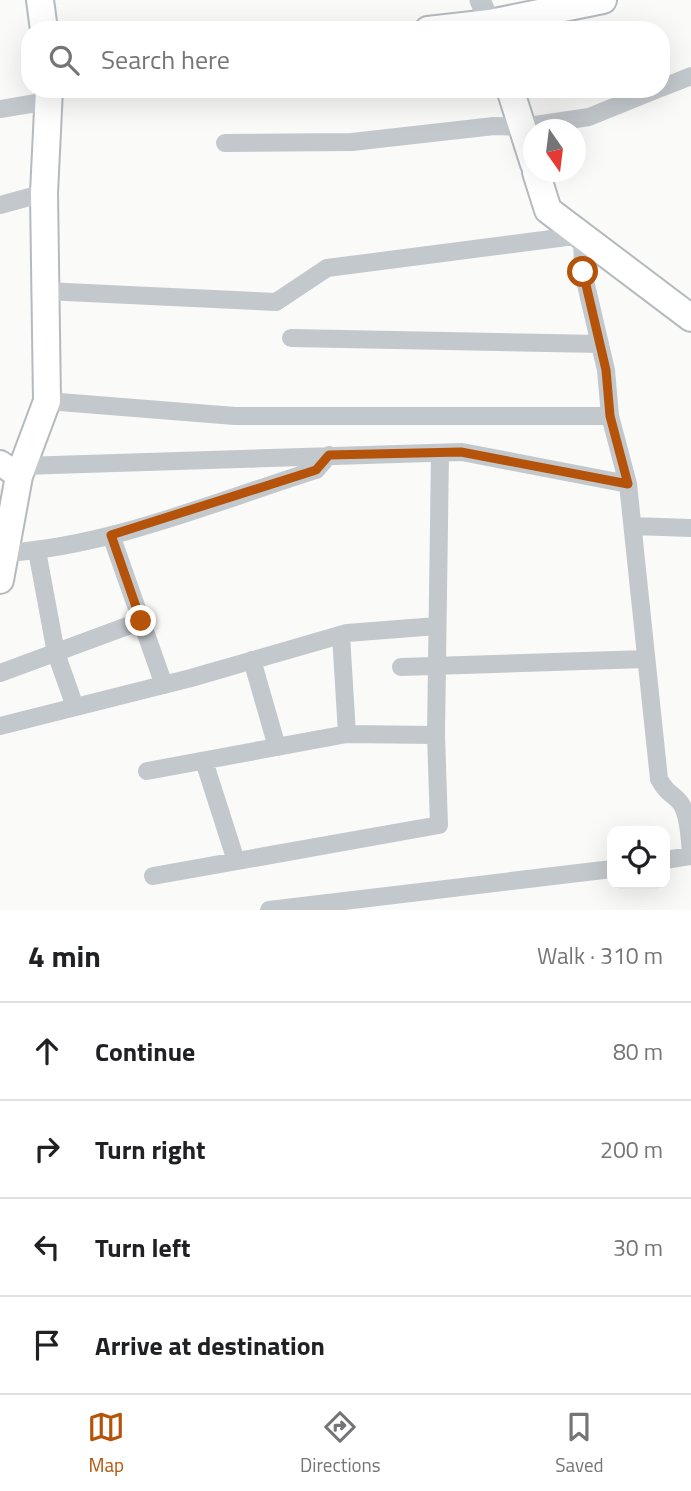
<!DOCTYPE html>
<html lang="en">
<head>
<meta charset="utf-8">
<style>
  :root { --surface:#fff; --page:#f6f6f6; --text:#202124; --muted:#757577; --line:#e0e0e0; --accent:#b45309 }
  body { margin:0; font-family:"Titillium Web",sans-serif; background:var(--page); color:var(--text) }
  .controls { position:absolute; right:21px; bottom:21px; display:grid; overflow:hidden; border-radius:14px; box-shadow:0 7px 28px #0002 }
  .controls button { width:63px; height:63px; display:grid; place-items:center; padding:0; border:0; border-bottom:2px solid var(--line); background:var(--surface); color:var(--text); font:35px sans-serif }
  .compass { position:absolute; left:523px; top:119px; width:63px; height:63px; border-radius:50%; background:var(--surface); box-shadow:0 7px 28px #0002; rotate:166deg }
  .stop { position:absolute; width:21px; height:21px; margin:-16px; border:5px solid #b45309; border-radius:50%; background:#fff }
  .stop.end { background:#b45309; border-color:#fff; box-shadow:0 2px 7px #0008 }
  .list { margin:0; padding:0; list-style:none }
  h2 { display:flex; justify-content:space-between; align-items:center; height:91px; margin:0; padding:0 28px; font-size:30px }
  h2 small { font-size:23px; font-weight:400; color:var(--muted) }
  .list li { display:grid; grid-template-columns:46px 1fr auto; gap:21px; align-items:center; box-sizing:border-box; height:98px; padding:0 28px; border-top:2px solid var(--line) }
  .list b { display:block; font-size:26px; white-space:nowrap }
  .list em { font-size:23px; font-style:normal; color:var(--muted) }
  .icon { flex:none; width:38px; height:38px; fill:none; stroke:currentColor; stroke-width:2; stroke-linecap:round; stroke-linejoin:round }
  .map { position:relative; flex:none; width:691px; height:910px; overflow:hidden }
  .search { position:absolute; background:var(--surface); box-shadow:0 7px 28px #0002; left:21px; right:21px; top:21px; height:77px; display:flex; align-items:center; gap:18px; box-sizing:border-box; padding:0 24px; border-radius:28px; color:var(--muted); font-size:26px }
  .sheet { height:483px; background:var(--surface) }
  nav { display:flex; justify-content:space-around; align-items:center; box-sizing:border-box; height:98px; border-top:2px solid var(--line); background:var(--surface); font-size:19px; color:var(--muted) }
  nav a { display:grid; justify-items:center; gap:4px }
  nav .on { color:var(--accent) }
  .map>svg:first-child { display:block }
  .lines { fill:none; stroke-linecap:round; stroke-linejoin:round }
  .secondary-casing { stroke:#b3babf; stroke-width:28 }
  .primary-casing { stroke:#b5babe; stroke-width:30 }
  .minor { stroke:#c3c8cc; stroke-width:18 }
  .tertiary { stroke:#c3c8cc; stroke-width:21 }
  .secondary { stroke:#fff; stroke-width:24 }
  .primary { stroke:#fff; stroke-width:26 }
  .route { stroke:#b45309; stroke-width:9 }
</style>
</head>
<body>
<div class="map">
<svg width="691" height="910" viewBox="0 0 691 910">
  <rect width="100%" height="100%" fill="#fafaf8"/>
  <g class="lines">
    <defs>
      <path id="secondary" d="M0 463 19 476"/>
      <path id="primary" d="M40 0 44 30
        M428 30 490 23 603 0
        M510 89 534 164
        M536 172 548 210 691 318
        M0 580 19 476 47 401 44 193 49 89"/>
    </defs>
    <use href="#secondary" class="secondary-casing"/>
    <use href="#primary" class="primary-casing"/>
    <path class="minor" d="M661 88 691 76
      M0 109 48 101
      M225 143 352 142 494 126 522 127 589 117 658 89
      M0 205 44 193
      M45 291 276 302 327 268 582 235 583 272 606 370 610 416 628 484 659 779C665 790 669 792 678 800 689 811 689 836 691 851
      M291 338 600 344
      M47 401 235 416H610
      M22 466 462 452 628 484
      M633 526 691 528
      M111 535 164 685
      M37 551 56 653 75 707
      M5 553C111 546 214 502 316 470L329 455
      M341 635 347 734
      M252 660 277 747
      M401 667 645 659
      M0 673 141 621
      M0 726 191 678 347 633 437 626
      M204 761 236 861
      M147 771 347 734 436 735
      M665 860 691 856
      M153 876 439 825 436 735 440 453
      M269 910 612 869"/>
    <path class="tertiary" d="M480 0 490 23"/>
    <use href="#secondary" class="secondary"/>
    <use href="#primary" class="primary"/>
  </g>
  <g class="lines">
    <path class="route" d="M141 621 111 535 316 470 329 455 461 452 628 484 610 416 606 370 583 272"/>
  </g>
</svg>
<div class="controls">
<button><svg class="icon" aria-label="locate" viewBox="0 0 24 24"><circle cx="12" cy="12" r="6"/><path d="M12 2v4M12 18v4M2 12h4M18 12h4"/></svg></button>
</div>
<svg class="compass" viewBox="-18 -18 36 36"><path d="M0-13l5 13h-10z" fill="#e53935"/><path d="M0 13l5-13h-10z" fill="#757577"/></svg>
<div class="stop" style="left:583px;top:272px"></div>
<div class="stop end" style="left:141px;top:621px"></div>
<div class="search"><svg class="icon" aria-label="search" viewBox="0 0 24 24"><circle cx="10" cy="10" r="6"/><path d="M15 15l6 6"/></svg>Search here</div>
</div>
<section class="sheet">
<h2>4 min<small>Walk · 310 m</small></h2>
<ul class="list">
<li><svg class="icon" aria-label="ahead" viewBox="0 0 24 24"><path d="M12 20V5M6 11l6-6 6 6"/></svg><div><b>Continue</b></div><em>80 m</em></li>
<li><svg class="icon" aria-label="right" viewBox="0 0 24 24"><path d="M7 20v-9h11M14 6l5 5-5 5"/></svg><div><b>Turn right</b></div><em>200 m</em></li>
<li><svg class="icon" aria-label="left" viewBox="0 0 24 24"><path d="M17 20v-9H6M10 6l-5 5 5 5"/></svg><div><b>Turn left</b></div><em>30 m</em></li>
<li><svg class="icon" aria-label="arrive" viewBox="0 0 24 24"><path d="M6 21V4h12l-3 4 3 4H6"/></svg><div><b>Arrive at destination</b></div></li>
</ul>
</section>
<nav>
<a class="on"><svg class="icon" aria-label="map" viewBox="0 0 24 24"><path d="M3 6l6-2 6 2 6-2v14l-6 2-6-2-6 2zM9 4v14M15 6v14"/></svg>Map</a>
<a><svg class="icon" aria-label="directions" viewBox="0 0 24 24"><path d="M12 3l9 9-9 9-9-9zM9 14v-3h6M13 9l2 2-2 2"/></svg>Directions</a>
<a><svg class="icon" aria-label="saved" viewBox="0 0 24 24"><path d="M7 4h10v16l-5-4-5 4z"/></svg>Saved</a>
</nav>
</body>
</html>
